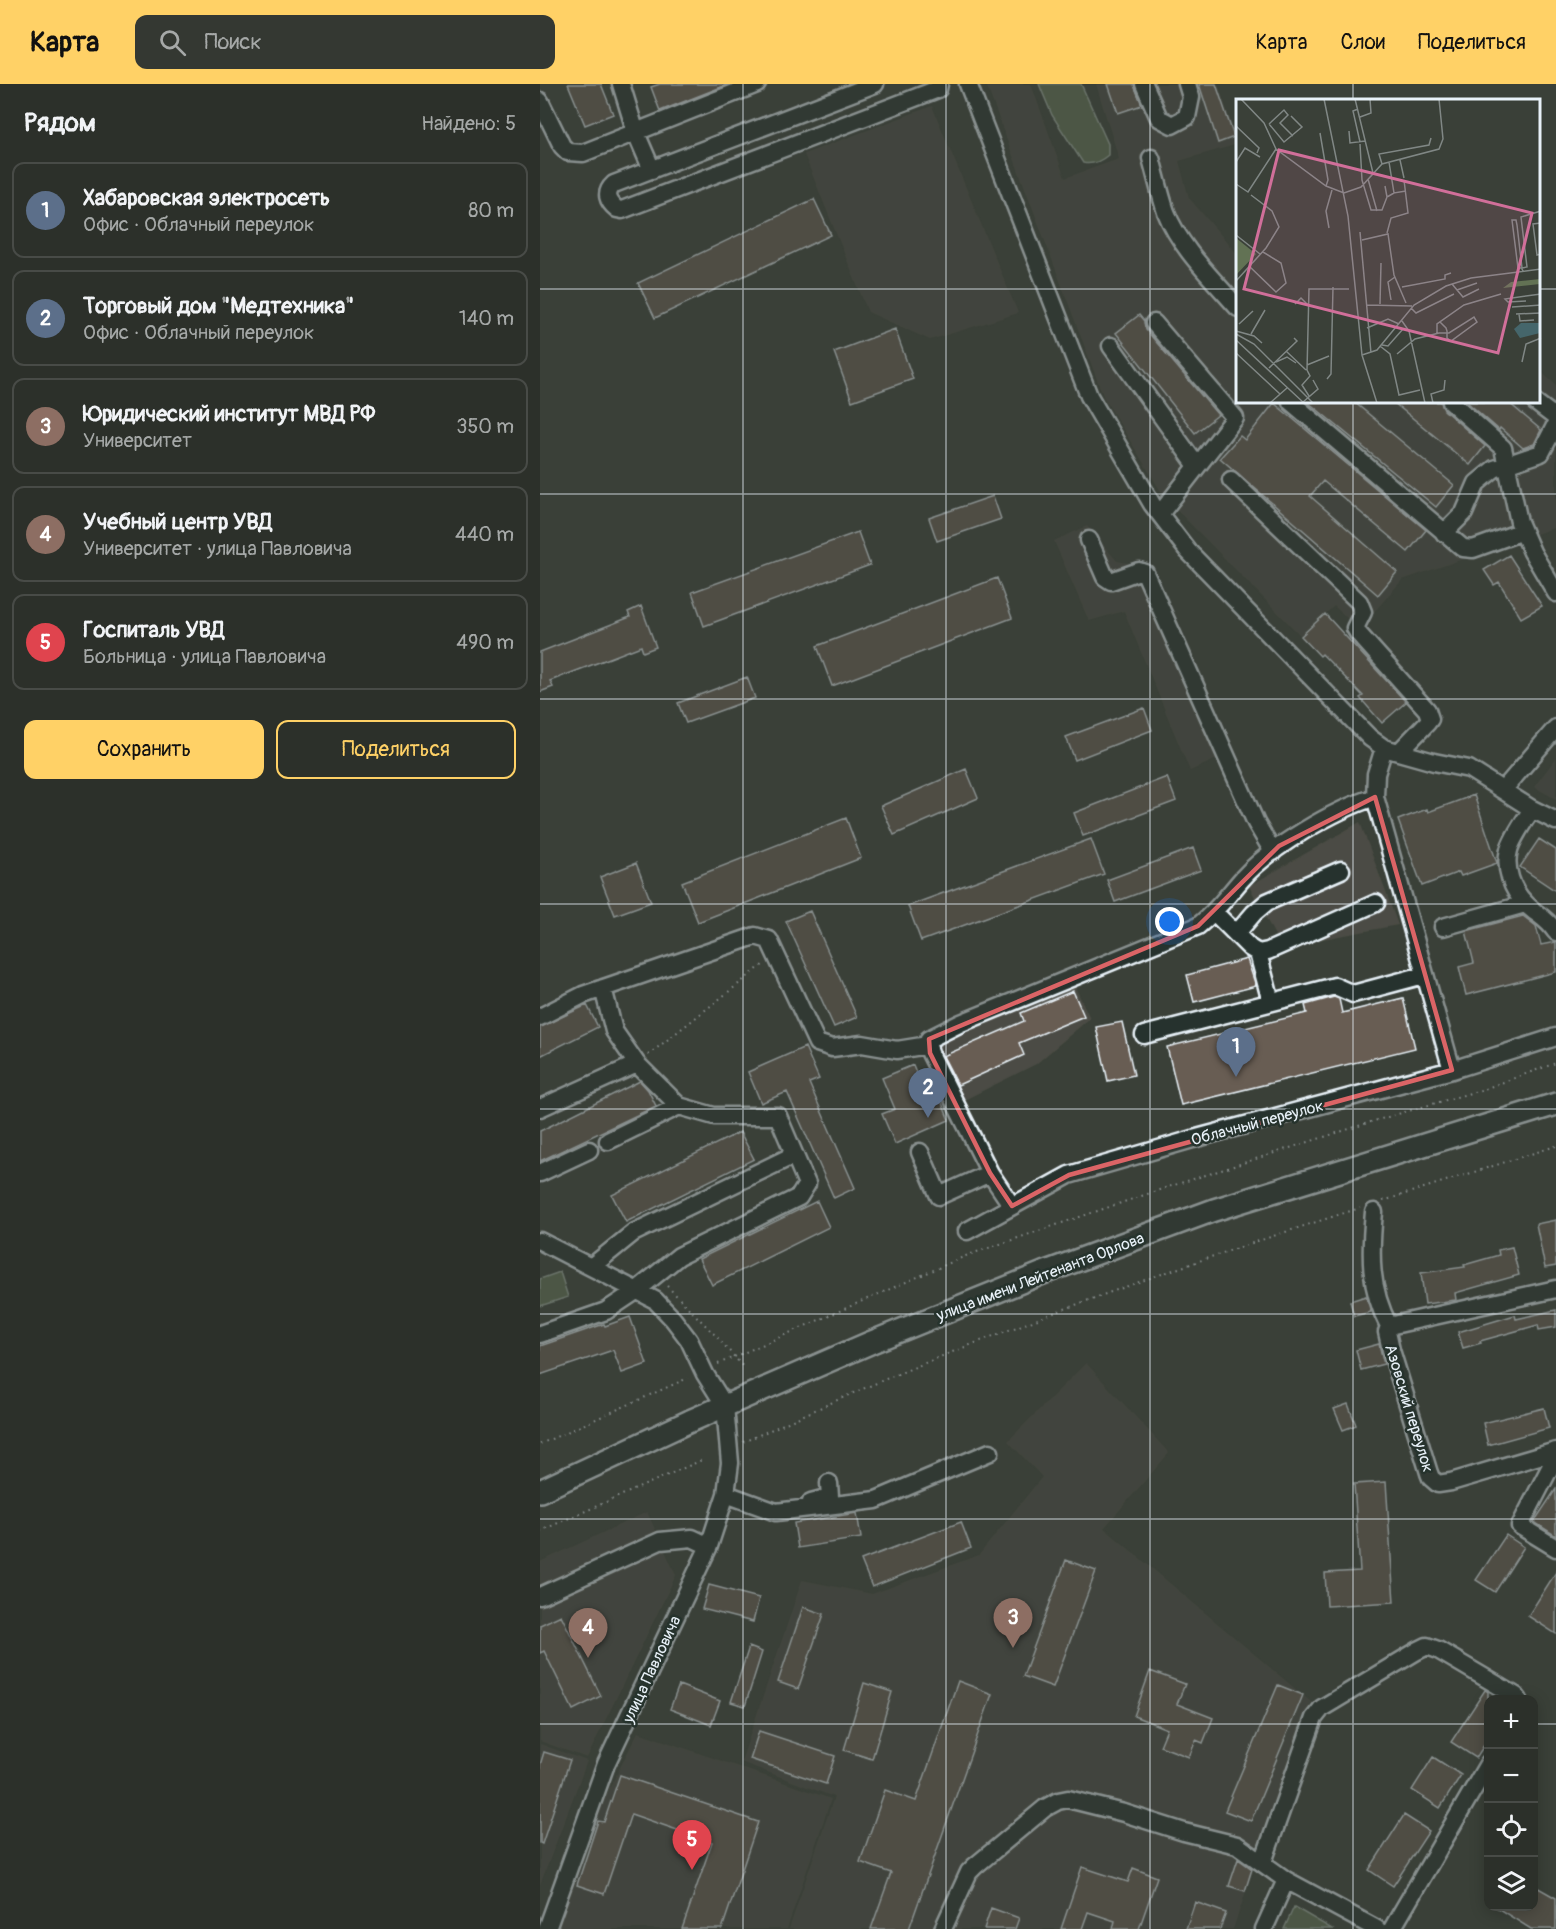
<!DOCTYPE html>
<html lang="ru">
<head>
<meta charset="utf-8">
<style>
  :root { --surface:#2c302a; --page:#343832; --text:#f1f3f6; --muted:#a6a9a8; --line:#484b47; --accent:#ffd166 }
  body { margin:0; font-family:Pangolin,sans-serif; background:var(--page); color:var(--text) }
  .controls { position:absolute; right:18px; bottom:18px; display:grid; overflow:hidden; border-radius:12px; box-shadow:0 3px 15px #0003 }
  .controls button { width:54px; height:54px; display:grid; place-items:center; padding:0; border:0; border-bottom:2px solid var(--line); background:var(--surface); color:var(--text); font:30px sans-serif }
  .you { position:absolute; left:630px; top:838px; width:21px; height:21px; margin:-15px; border:4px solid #fff; border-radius:50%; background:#1a73e8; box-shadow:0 0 0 9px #1a73e833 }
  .badge { display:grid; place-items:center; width:39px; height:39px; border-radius:50%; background:var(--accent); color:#fff; font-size:20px; font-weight:700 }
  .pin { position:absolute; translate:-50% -50px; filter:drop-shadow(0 2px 3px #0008) }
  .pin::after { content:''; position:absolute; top:32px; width:21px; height:18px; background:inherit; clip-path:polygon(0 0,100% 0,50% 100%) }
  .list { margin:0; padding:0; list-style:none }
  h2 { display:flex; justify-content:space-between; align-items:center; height:78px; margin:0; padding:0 24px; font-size:26px }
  h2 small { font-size:20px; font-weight:400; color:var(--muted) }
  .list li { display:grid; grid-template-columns:39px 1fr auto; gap:18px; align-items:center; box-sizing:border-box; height:96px; margin:0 12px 12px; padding:0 12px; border:2px solid var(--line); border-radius:12px }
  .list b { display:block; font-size:22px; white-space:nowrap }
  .list p { margin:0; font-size:20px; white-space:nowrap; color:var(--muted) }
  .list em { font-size:20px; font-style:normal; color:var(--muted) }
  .actions { display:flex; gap:12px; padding:18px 24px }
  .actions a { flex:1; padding:14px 0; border:2px solid var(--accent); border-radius:12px; text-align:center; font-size:21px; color:var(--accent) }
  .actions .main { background:var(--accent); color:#111 }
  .icon { flex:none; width:33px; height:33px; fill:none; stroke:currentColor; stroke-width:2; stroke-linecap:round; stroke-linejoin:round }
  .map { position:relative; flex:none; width:1016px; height:1845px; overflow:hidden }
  header { display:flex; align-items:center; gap:36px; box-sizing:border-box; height:84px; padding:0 30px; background:var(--accent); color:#111 }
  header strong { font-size:28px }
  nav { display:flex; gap:33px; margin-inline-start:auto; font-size:21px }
  .search { width:420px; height:54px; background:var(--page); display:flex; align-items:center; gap:15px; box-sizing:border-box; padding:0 21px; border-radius:12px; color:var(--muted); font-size:22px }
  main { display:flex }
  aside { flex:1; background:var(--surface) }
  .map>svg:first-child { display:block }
  .built { fill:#4b4c44 }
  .green { fill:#627254; stroke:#a5b2a6; stroke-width:1.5 }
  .building { fill:#685d52; stroke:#e8f1f8; stroke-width:1.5 }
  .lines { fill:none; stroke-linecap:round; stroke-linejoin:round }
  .minor-casing { stroke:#e8f1f8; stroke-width:21 }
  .major-casing { stroke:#e8f1f8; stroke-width:26 }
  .path { stroke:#e8f1f8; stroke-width:2; stroke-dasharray:1.5 4.5; stroke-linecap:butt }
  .minor { stroke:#26332d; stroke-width:16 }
  .major { stroke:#26332d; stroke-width:21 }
  .marked { fill:none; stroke:#db6466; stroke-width:4.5; stroke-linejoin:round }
  .grid { fill:none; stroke:#e8f1f8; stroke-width:1.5; stroke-opacity:0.55 }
  .labels { text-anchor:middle; stroke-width:5; stroke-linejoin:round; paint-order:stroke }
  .street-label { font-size:16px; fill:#e8f1f8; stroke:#26332d }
  .inset-road { fill:none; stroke:#808785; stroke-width:1.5 }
  .view { fill:#d16f9a; fill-opacity:0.15; stroke:#d16f9a; stroke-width:3 }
  .inset-edge { fill:none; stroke:#e8f1f8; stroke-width:3 }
</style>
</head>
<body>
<header>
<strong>Карта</strong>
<div class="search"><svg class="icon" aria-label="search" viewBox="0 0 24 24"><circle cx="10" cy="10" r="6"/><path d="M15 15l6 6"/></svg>Поиск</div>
<nav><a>Карта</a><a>Слои</a><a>Поделиться</a></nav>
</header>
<main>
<aside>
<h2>Рядом<small>Найдено: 5</small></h2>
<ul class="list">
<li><span class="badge" style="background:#5c6f8a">1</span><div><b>Хабаровская электросеть</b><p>Офис · Облачный переулок</p></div><em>80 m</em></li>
<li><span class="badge" style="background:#5c6f8a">2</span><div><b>Торговый дом &quot;Медтехника&quot;</b><p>Офис · Облачный переулок</p></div><em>140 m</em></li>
<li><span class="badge" style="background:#8d6e63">3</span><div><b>Юридический институт МВД РФ</b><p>Университет</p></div><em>350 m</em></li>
<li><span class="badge" style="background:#8d6e63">4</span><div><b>Учебный центр УВД</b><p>Университет · улица Павловича</p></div><em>440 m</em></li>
<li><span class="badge" style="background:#e0444e">5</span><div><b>Госпиталь УВД</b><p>Больница · улица Павловича</p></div><em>490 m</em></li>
</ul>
<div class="actions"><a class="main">Сохранить</a><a>Поделиться</a></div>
</aside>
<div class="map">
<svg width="1016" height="1845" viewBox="0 0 1016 1845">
  <rect width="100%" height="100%" fill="#3a4038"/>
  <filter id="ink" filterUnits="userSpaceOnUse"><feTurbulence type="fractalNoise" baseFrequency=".0167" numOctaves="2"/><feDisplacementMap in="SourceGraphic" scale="12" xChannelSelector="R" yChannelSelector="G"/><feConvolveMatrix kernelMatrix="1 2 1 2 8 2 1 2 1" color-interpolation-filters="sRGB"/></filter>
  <g filter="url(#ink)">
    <path class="built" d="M446 0H491L525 94 579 75 556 0H678L698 60 639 77 649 114 698 171V318H999L1000 287 1016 301V443L862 496 819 545 794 522 761 552 625 414 564 314Z
      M392 22 478 229 390 256 328 228 264 70Z
      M547 442 577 477 605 482 692 668 650 687 584 527 549 537 514 457Z
      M1016 674V715L994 703Z
      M820 738 858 841 741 863 709 802Z
      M535 903 550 934 496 980 422 1017 394 961Z
      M546 1279 629 1369 564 1444 771 1618 693 1845H249L294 1713 201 1678 262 1496 332 1510 439 1471 502 1393 468 1357Z
      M107 1428 136 1491 47 1674 0 1657V1478Z
      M98 1648 291 1715 247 1845H17L58 1727Z
      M0 1660 47 1677 0 1801Z"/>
    <path class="green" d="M499 0H541L568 60V71C561 77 552 81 543 79L512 31Z
      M20 1188 28 1213 0 1222V1195Z
      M754 1823 792 1845H744Z"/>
    <path class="building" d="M28 0H61L73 30 45 41Z
      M120 0H189L120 27 111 3Z
      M568 0H594L602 21 578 29Z
      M659 0H676L694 53 678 59Z
      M274 115 291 151 115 234 98 199Z
      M599 231 604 237 606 246 678 331 655 349 576 249Z
      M355 245 373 295 312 317 294 268Z
      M768 318H814L914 401 896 423Z
      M853 318H901L904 326 945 362 930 381Z
      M927 318H968L1001 346 994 360 983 364 960 344 959 346Z
      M734 319 886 446 868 468 783 397 770 412 857 488 838 511 680 374 700 352 705 356Z
      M453 412 461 435 397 457 389 434Z
      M318 448 330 481 164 542 152 508Z
      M969 471 1002 522 981 534 959 498 954 501 944 486Z
      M457 494 472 534 292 602 277 562Z
      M101 522 116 563 103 568 101 562 10 597 13 603 0 608V568L90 533 88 528Z
      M785 530 866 618 842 639 820 614 823 612 782 570 780 572 761 552Z
      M207 593 215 614 146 639 138 619Z
      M604 624 612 646 535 676 526 653Z
      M426 685 438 714 354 751 341 722Z
      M627 693 636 717 543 752 534 729Z
      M934 711 957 779 921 792 919 788 882 802 858 736 887 725 888 728Z
      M306 734 321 774 158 838 142 798Z
      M551 755 564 790 381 857 368 822Z
      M999 755 1016 766V807L980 783Z
      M653 764 661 786 575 818 567 796Z
      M96 779 111 818 75 831 60 793Z
      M270 827 317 933 294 943 246 837Z
      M983 832 996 842 1001 861 1016 858V888L926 911 919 883 934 879 926 847Z
      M707 875 716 902 654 918 647 891Z
      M533 907 544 932 479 959 484 971 418 1001 403 972 484 937 481 929Z
      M794 913 799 915 802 929 863 914 875 964 641 1021 627 963 767 929 765 921Z
      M47 921 58 943 0 972V943Z
      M582 938 594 991 568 997 556 943Z
      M265 963 279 995 269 999 315 1104 294 1114 247 1008 221 1019 208 988Z
      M373 981 386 1012 397 1007 409 1036 355 1060 342 1030 355 1025 342 994Z
      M100 997 108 1006 116 1022 0 1077V1047Z
      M200 1048 214 1075 86 1138 72 1111Z
      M277 1117 289 1143 172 1201 159 1175Z
      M1016 1136V1182L1005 1184 996 1140Z
      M972 1163 979 1191 915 1209 916 1216 885 1220 881 1189 925 1183 924 1181 959 1171 958 1166Z
      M826 1212 831 1228 814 1232 810 1217Z
      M1016 1226V1243L999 1246 998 1241 940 1257 941 1259 923 1264 918 1248 975 1231 976 1235Z
      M90 1233 107 1280 82 1289 73 1266 0 1291V1262L64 1240 65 1242Z
      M839 1260 844 1280 821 1286 816 1266Z
      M808 1320 816 1341 803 1346 794 1325Z
      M1004 1324 1009 1344 948 1361 943 1339Z
      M846 1398 854 1518 787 1522 785 1489 820 1487 814 1400Z
      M1016 1405V1452L994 1438Z
      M317 1429 321 1454 258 1464 254 1439Z
      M421 1438 431 1464 332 1503 321 1476Z
      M966 1451 984 1463 955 1508 936 1496Z
      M526 1476 556 1487 513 1603 483 1592Z
      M1016 1488V1550L988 1532Z
      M169 1501 219 1514 213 1538 162 1525Z
      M263 1523 284 1530 258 1605 238 1598Z
      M21 1531 61 1612 33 1626 4 1567 0 1569V1541Z
      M209 1563 222 1568 205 1622 191 1618Z
      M610 1587 645 1600 637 1620 673 1634 663 1659 656 1656 649 1673 620 1662 627 1645 594 1632Z
      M418 1597 452 1610 369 1845H331L351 1789 320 1778 345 1706 376 1717Z
      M324 1599 352 1608 332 1675 304 1666Z
      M139 1601 180 1617 171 1641 130 1625Z
      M738 1601 763 1611 711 1737 685 1727Z
      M945 1606 948 1608V1655L936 1674 911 1658Z
      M219 1647 295 1672 286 1700 210 1675Z
      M4 1668 30 1676 2 1760 0 1759V1681Z
      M893 1673 921 1691 900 1724 872 1706Z
      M80 1691 218 1738 182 1845H142L172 1758 91 1730 64 1810 37 1801 58 1737 64 1738Z
      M864 1731 889 1747 853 1802 829 1786Z
      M698 1775 712 1785 705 1807 689 1802Z
      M542 1783 588 1798 593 1784 617 1793 599 1845H573L575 1837 548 1828 542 1845H521Z
      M993 1801 1016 1814V1845H991L954 1822H993Z
      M655 1818 686 1829 680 1845H646Z
      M451 1824 479 1834 475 1845H444Z"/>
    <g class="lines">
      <defs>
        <path id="minor" d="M81 0 96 49 112 86
          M335 0 74 100C64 109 68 118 77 125L82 126 398 5 399 0
          M428 0 549 312 612 420 648 467 830 654 844 664 894 678 929 685 992 725 1016 737
          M604 0 619 34 632 41 647 33 651 13 647 0
          M0 17 22 62 28 68 43 69 217 0
          M611 74C616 92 620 110 626 128 640 164 673 195 698 224
          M614 239 695 334 620 430
          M571 262 657 382
          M751 318 923 464 933 465 983 447
          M911 318 963 364 979 438 992 468 1016 509
          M995 318 1016 334
          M691 396 819 518 823 528 815 544 818 549 887 626 890 635 887 639 859 668
          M904 449 924 429 937 399 954 385 1001 369 1016 340
          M549 456 565 493 571 497 599 487 605 489 716 739 733 768
          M844 664 836 690 835 713 912 986
          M963 706 1016 644
          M992 725C985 736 972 754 969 766 964 784 972 806 985 819 996 831 1006 833 1016 848
          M675 829 710 864 718 869 728 867 836 819
          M903 843 985 820
          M696 850 714 829 727 818 801 786
          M718 869 731 918
          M0 933 43 911 215 852 229 856 277 959 292 964 322 960 357 966 388 961
          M604 951 795 902 813 910 884 891
          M0 1024 97 980 74 947 63 904
          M68 1057 139 1022 97 980
          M380 1068 399 1112 450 1089
          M0 1089 49 1066
          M472 1122 450 1089 390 969 388 961 389 955 421 939 658 842C677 827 687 812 702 795 730 763 794 726 835 713
          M834 1128C830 1170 829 1204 849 1242
          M427 1147 529 1091 653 1055 912 986 1016 953
          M0 1157 115 1216 133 1235 149 1256 165 1290 185 1322 190 1379 186 1410 169 1462 66 1680 7 1845
          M51 1183 93 1149 254 1071
          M849 1242 847 1248 851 1266 889 1389 891 1394 898 1400 911 1398 1016 1367
          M849 1242 1016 1205
          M0 1250 66 1227 96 1207 139 1172 259 1113 267 1100 238 1032H174L139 1022
          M1016 1372 980 1442 1016 1464
          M186 1410 236 1428 336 1416 450 1368
          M271 1418 290 1413 289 1399
          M0 1512 120 1457 152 1454 169 1462
          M723 1778 774 1634 782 1624 877 1567 887 1562 898 1566 976 1612 979 1616
          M403 1845 429 1788 435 1782 505 1724 518 1717 528 1715 584 1729 644 1748 697 1761 746 1796 837 1845
          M724 1845 746 1796
          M852 1845 948 1680"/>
        <path id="major" d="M0 1407 150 1337 332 1258 503 1189 674 1126 1016 1020"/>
      </defs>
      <use href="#minor" class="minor-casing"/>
      <use href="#major" class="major-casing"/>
      <path class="path" d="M108 971 224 880
        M843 1117 1016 1062
        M127 1202 177 1253 205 1285
        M178 1280 428 1171 625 1104 834 1037 944 1005 1016 979
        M203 1358C253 1336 303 1313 353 1292 506 1229 662 1174 820 1124
        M0 1360 148 1294
        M0 1447 162 1376"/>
      <use href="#minor" class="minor"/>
      <use href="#major" class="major"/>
    </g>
  </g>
  <path d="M0 0H1016V1845H0ZM835 713 912 986 529 1091 472 1122 450 1089 390 969 389 955 658 842 739 762Z" fill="#3a4038" fill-opacity=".55" fill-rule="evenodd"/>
  <path class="marked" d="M835 713 912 986 529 1091 472 1122 450 1089 390 969 389 955 658 842 739 762Z"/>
  <path class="grid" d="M203 0V1845M406 0V1845M610 0V1845M813 0V16M0 205H698M999 205H1016M813 318V1845M0 410H1016M0 615H1016M0 820H1016M0 1025H1016M0 1230H1016M0 1435H1016M0 1640H948M993 1640H1016"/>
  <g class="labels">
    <g class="street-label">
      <text transform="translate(717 1038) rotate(-15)" y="6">Облачный переулок</text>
      <text transform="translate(500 1192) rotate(-21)" y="6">улица имени Лейтенанта Орлова</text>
      <text transform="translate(870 1324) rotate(73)" y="6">Азовский переулок</text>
      <text transform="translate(111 1585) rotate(-65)" y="6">улица Павловича</text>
    </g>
  </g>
  <g transform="translate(696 15)">
    <rect width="304" height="304" fill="#3a4038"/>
    <path d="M0 139 20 155 0 176ZM304 180V185L267 189 275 183Z" fill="#627254"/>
    <path d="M285 224H304V234L284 239 278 230Z" fill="#45666b"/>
    <path class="inset-road" d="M5 0 28 24 40 50 90 87 108 94 125 88 146 65 203 50 207 40 203 0M88 0 112 117 126 256 141 304M119 0 137 74M122 10 117 12 124 43M124 18 135 14 134 0M33 25 48 43 66 28 55 17M33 25 48 11 52 16 44 24 57 37M0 27 23 49 21 54M113 32 114 44 129 42M84 34 92 81 90 87M124 45 126 81 135 111H146L151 98M164 61 168 79M0 63 9 49 24 58M153 63 158 94 170 92M146 65 143 55 193 46 195 39M132 80 141 112M0 85 12 93 40 50M149 87 151 98 158 94M305 124 297 125 301 156 305 155M93 129 90 112 96 91M124 133 135 254M151 134 155 119 172 114 168 81M0 136 24 155M126 141 152 135 158 176 170 204M13 167 40 193 50 184 45 164 27 153M287 172 286 170V169L281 126 280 121H276L282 169H286L291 168 285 118 305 112M0 182 30 149 43 128 36 112 15 96M216 185 227 198 243 190M166 188 209 180V176L215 174M221 191 241 184M155 201 152 183 159 178M290 202 272 203 269 200 305 195M59 205 65 199 73 207M144 205 145 164M130 206 176 207M276 208 305 206M175 209 180 214 218 195M280 215 305 214M283 215 284 222 298 221M166 222 173 232 189 304M3 225 17 212M131 229 152 220 163 225M0 232 18 237 26 244M201 234V225L228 206 265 195M0 235 18 245 77 304M15 235 29 211M0 241 68 304M146 246 152 247 167 230M144 247 154 255 163 296 184 291M50 252 70 271M0 254 44 295M161 255 179 240 203 234H213L238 218 241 223 215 242 211 239V232L210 229 204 223M126 256 141 251 178 206 210 187 235 179 305 170M40 263 51 258 60 264M286 263 290 245 305 239M71 266 93 257M33 269 61 242 58 239M91 280 95 275 97 188M73 297 66 286 74 277 71 271 73 190H113M67 303 82 290 77 281M34 304 51 289M197 304 195 295 208 291 209 281"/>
    <path class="view" d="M43 51 296 114 262 254 8 190Z"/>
    <rect width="304" height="304" class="inset-edge"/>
  </g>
</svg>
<div class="controls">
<button>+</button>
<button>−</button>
<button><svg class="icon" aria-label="locate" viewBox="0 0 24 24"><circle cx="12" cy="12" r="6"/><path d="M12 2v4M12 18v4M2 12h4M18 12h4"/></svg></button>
<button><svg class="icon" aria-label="layers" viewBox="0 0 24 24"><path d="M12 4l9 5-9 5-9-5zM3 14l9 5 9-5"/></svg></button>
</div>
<div class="you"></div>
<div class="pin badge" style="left:696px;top:993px;background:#5c6f8a">1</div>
<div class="pin badge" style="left:388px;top:1034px;background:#5c6f8a">2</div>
<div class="pin badge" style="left:473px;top:1564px;background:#8d6e63">3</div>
<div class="pin badge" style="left:48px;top:1574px;background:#8d6e63">4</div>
<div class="pin badge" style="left:152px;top:1786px;background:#e0444e">5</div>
</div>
</main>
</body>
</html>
